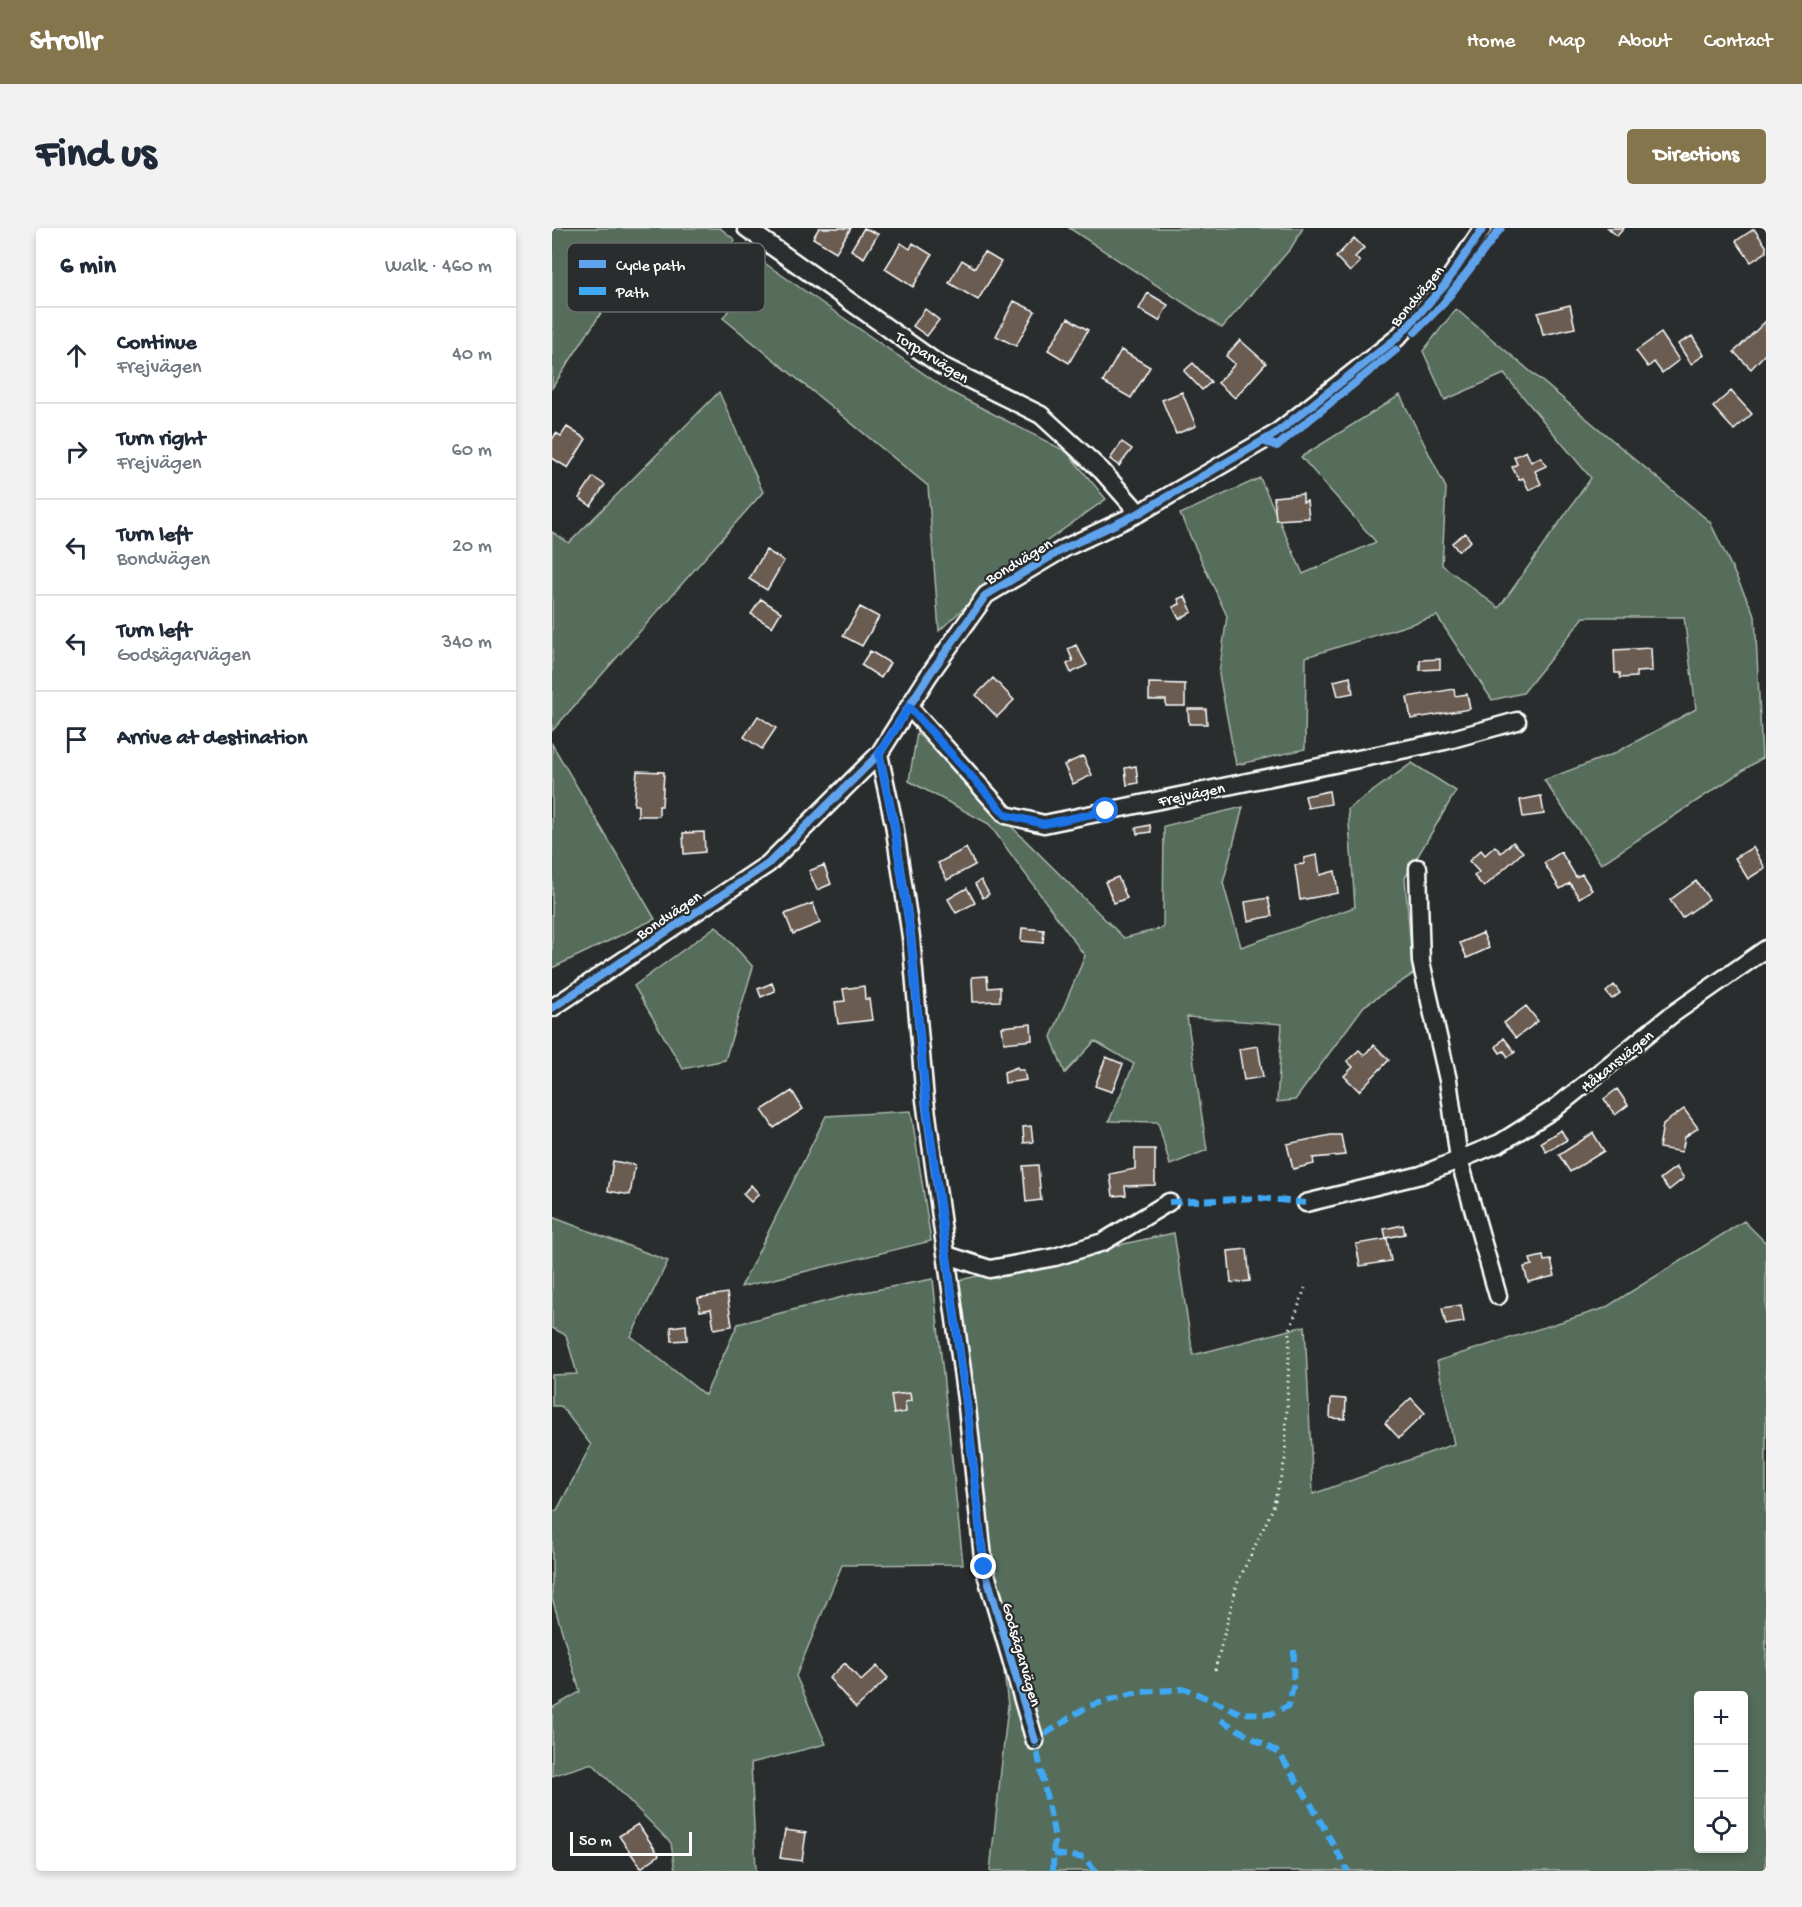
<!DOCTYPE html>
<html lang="en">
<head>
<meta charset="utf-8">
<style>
  :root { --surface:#fff; --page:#f2f2f3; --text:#1f2937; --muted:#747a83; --line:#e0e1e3; --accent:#84754c }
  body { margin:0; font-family:"Gochi Hand",sans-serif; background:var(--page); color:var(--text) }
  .controls { position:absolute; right:18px; bottom:18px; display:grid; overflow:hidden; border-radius:6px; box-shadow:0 3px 9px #0003 }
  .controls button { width:54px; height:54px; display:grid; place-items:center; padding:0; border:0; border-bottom:2px solid var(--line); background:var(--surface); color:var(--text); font:30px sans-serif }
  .scale { position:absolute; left:18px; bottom:15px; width:122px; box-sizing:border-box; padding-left:6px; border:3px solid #fff; border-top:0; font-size:16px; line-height:21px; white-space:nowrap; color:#fff; -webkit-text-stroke:4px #2a2d2e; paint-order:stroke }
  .stop { position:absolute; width:18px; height:18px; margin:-14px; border:4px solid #1a73e8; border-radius:50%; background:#fff }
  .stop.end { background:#1a73e8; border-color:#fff; box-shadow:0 2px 6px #0008 }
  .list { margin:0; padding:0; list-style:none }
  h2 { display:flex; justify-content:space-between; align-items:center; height:78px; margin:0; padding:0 24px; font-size:26px }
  h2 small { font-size:20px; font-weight:400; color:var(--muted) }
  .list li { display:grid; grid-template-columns:39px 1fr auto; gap:18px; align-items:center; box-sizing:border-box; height:96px; padding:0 24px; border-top:2px solid var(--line) }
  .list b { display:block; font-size:22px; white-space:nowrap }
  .list p { margin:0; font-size:20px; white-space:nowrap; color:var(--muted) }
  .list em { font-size:20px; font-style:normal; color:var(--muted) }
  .icon { flex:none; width:33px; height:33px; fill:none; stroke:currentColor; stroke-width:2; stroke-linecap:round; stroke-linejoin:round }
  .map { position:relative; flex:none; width:1214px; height:1643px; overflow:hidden; border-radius:6px }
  header { display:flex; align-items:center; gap:36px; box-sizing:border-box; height:84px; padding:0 30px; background:var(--accent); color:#fff }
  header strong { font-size:28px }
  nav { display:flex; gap:33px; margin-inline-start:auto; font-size:21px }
  .intro { display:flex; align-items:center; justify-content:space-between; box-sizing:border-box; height:144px; padding:0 36px }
  h1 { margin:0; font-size:42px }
  .button { padding:15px 27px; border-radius:6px; background:var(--accent); color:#fff; font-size:21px; font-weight:700 }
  main { display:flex; gap:36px; padding:0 36px }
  aside { flex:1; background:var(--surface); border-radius:6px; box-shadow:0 3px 9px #0003 }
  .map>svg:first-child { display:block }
  .green { fill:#546d5a; stroke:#aab6ac; stroke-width:1.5; fill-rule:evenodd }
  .building { fill:#6a5b51; stroke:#fff; stroke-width:1.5 }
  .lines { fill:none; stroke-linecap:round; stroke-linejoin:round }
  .minor-casing { stroke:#fff; stroke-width:21 }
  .path { stroke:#fff; stroke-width:3; stroke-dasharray:1.5 4.5; stroke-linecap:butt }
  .minor { stroke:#2a2d2e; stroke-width:16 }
  .quiet { stroke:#3fa9f5; stroke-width:6; stroke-dasharray:12 6; stroke-linecap:butt }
  .cycleway-casing { stroke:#2a2d2e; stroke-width:11 }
  .cycleway { stroke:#60a3ed; stroke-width:8 }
  .route { stroke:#1a73e8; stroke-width:8 }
  .labels { text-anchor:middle; stroke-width:4.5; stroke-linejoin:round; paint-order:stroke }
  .street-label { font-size:16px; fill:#fff; stroke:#2a2d2e }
  .key { fill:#2a2d2e; stroke:#6a6c6d; stroke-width:1.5 }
  .key-label { font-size:16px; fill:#fff }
</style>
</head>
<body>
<header>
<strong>Strollr</strong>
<nav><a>Home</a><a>Map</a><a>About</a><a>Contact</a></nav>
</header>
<div class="intro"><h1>Find us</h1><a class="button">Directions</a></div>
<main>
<aside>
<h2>6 min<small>Walk · 460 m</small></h2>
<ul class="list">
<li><svg class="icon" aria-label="ahead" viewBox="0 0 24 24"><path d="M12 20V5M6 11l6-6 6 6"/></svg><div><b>Continue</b><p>Frejvägen</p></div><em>40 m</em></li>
<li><svg class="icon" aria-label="right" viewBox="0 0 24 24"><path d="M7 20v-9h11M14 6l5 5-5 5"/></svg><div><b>Turn right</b><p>Frejvägen</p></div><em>60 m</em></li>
<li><svg class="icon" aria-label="left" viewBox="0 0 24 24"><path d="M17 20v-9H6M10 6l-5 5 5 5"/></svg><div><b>Turn left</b><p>Bondvägen</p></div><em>20 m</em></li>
<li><svg class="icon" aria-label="left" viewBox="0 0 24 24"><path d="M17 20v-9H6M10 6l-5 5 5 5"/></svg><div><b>Turn left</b><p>Godsägarvägen</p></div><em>340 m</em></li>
<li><svg class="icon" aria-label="arrive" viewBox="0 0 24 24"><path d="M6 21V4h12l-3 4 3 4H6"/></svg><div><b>Arrive at destination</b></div></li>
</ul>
</aside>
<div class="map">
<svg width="1214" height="1643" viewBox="0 0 1214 1643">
  <rect width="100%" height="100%" fill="#2a2d2e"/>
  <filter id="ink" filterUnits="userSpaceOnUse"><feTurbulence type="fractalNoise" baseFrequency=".0167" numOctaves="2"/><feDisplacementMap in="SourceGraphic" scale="12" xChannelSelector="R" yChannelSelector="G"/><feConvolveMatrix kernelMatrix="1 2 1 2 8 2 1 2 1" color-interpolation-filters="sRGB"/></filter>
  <g filter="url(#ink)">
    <path class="green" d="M0 0H168L183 12 144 71 79 39 0 160Z
      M517 0H751L739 20 670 100Z
      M211 34 397 163 515 224 554 271 446 348 387 403 376 258 171 90Z
      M904 81 1158 294 1203 388 1210 530 1049 636 992 552 1061 526 1144 481 1132 389H1032L971 465 940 472 885 388 754 429 753 521 684 537 667 446 675 388 628 286 708 250 751 346 824 314 749 229 848 167 894 260 890 337 947 380 1039 250 952 146 893 172 871 123Z
      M167 164 211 264 0 503V304L17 315Z
      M365 505 572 710 611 700 612 598 691 579 671 655 689 719 803 679 796 581 860 535 904 563 853 650 861 746 812 778 743 872 725 874 730 796 635 789 655 922 618 937 606 894 557 893 582 836 543 813 513 845 499 809 533 728 437 596 357 553Z
      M0 516 103 691 0 740Z
      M164 698 201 739 173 832 131 841 82 758Z
      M359 883 379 1013 189 1059 274 888Z
      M0 989 116 1033 79 1108 153 1167 186 1096 302 1066 381 1051 411 1336 290 1337 244 1448 274 1516 199 1535 204 1643H123L119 1615 40 1535 0 1548V1480L28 1464 0 1370V1283L5 1282 39 1217 9 1178H0V1147L25 1146 14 1107 0 1100Z
      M1192 993 1214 1015V1643H438L456 1478 407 1052 622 1005 641 1127 753 1098 761 1266 902 1216 885 1133 1053 1080ZM1146 1468H1192V1620H1146Z"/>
    <path class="building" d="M267 0H299L284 24 261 10Z
      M312 0 326 6 312 30 299 22Z
      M1056 0H1072L1065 8Z
      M1202 1 1214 18V24L1199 34 1184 13Z
      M802 10 812 20 803 29 808 34 798 44 784 29Z
      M349 15 358 21 361 15 380 27 361 59 333 41Z
      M432 24 449 34 426 72 397 55 410 32 423 40Z
      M596 65 616 77 607 93 587 81Z
      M462 73 483 83 464 118 444 108Z
      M1018 77 1023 100 991 107 986 85Z
      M373 81 387 92 375 108 361 98Z
      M516 90 536 102 517 135 496 122Z
      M1214 93V125L1199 141 1182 124Z
      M1109 105 1127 132 1110 145 1102 134 1096 139 1084 123Z
      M1140 108 1152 127 1139 136 1126 116Z
      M688 112 714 135 683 170 666 155 683 136 674 128Z
      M569 122 598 139 579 170 551 154Z
      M641 135 659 154 650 162 632 143Z
      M1179 163 1200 186 1182 202 1161 179Z
      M630 164 644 198 624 206 610 172Z
      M15 199 34 211 16 240 0 230V212L4 205 9 208Z
      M570 214 580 221 567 238 558 231Z
      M974 223 979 234 989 229 994 238 983 243 989 256 977 262 971 250 967 252 960 239 965 236 962 229Z
      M41 249 53 257 39 278 27 270Z
      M751 266V274L755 273 757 290 724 292 722 269Z
      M913 305 919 313 906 323 900 315Z
      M214 322 232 333 215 362 197 351Z
      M633 368 640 384 627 391 621 379 628 376 626 371Z
      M209 371 229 384 220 399 199 386Z
      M308 379 327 389 310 418 291 408Z
      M524 417 535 437 519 445 515 436 521 433 516 421Z
      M1099 420 1100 443 1084 444V449L1068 450V445H1063L1062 422Z
      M318 423 338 435 329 450 309 437Z
      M888 431V441L868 442V432Z
      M798 449 801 465 786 468 782 453Z
      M441 450 462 472 445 489 424 467Z
      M597 455 633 456V478H614V472H597Z
      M902 461 903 468 915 466 918 481 859 491 855 469Z
      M636 481H654L655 496H637Z
      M206 488 224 500 210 521 192 509Z
      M531 528 540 547 521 556 512 537Z
      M584 538 586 555 575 557 573 540Z
      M85 543 112 544 110 578H107V588H86V577H82Z
      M777 563 779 576 756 580 753 568Z
      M989 568 992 586 971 589 968 572Z
      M598 597 599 604 585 606 584 600Z
      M152 604 153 624 132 626 131 605Z
      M961 614 971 624 932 659 922 648 927 644 917 633 929 622 933 627 943 618 949 625Z
      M1201 619 1213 640 1196 651 1183 630Z
      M414 620 423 637 395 652 386 635Z
      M1009 624 1024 649 1030 646 1040 662 1027 670 1018 655 1008 661 992 635Z
      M765 627 768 647 783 643 786 665 748 672 743 637 752 636V630Z
      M272 637 279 656 265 662 257 643Z
      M566 649 575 670 562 675 553 654Z
      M429 652 437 666 431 670 423 656Z
      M1144 653 1157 671 1130 690 1118 672Z
      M415 660 423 675 404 685 396 671Z
      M716 670 720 688 696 693 693 674Z
      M261 675 268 695 241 706 233 686Z
      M470 700 492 702 491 715 469 713Z
      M931 705 937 720 915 730 908 715Z
      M435 748 436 760 448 759V773L421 774 420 749Z
      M220 755 223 763 209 769 206 761Z
      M1062 757 1068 765 1060 771 1054 764Z
      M312 758 313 771H317L320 792 286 796 283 774 293 773 291 761Z
      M974 778 986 793 964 810 952 795Z
      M479 796 480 812 452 815 450 799Z
      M952 810 963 824 956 829 952 823 948 825 944 819Z
      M822 817 837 832 807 863 792 848 801 839 795 833 807 822 812 827Z
      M706 818 711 849 692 852 687 821Z
      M554 829 571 836 560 864 543 858Z
      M465 839 466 842H472L474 852 453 855 452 844Z
      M1065 861 1076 877 1063 887 1052 871Z
      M240 863 251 881 222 900 210 882Z
      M1132 881 1146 900 1133 909 1130 924 1107 920 1111 896Z
      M479 898 481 914 472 915 471 899Z
      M1009 902 1015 912 994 924 989 914Z
      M1041 905 1052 923 1018 944 1007 927Z
      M779 907H789L793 927 761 930 762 936 741 941 735 916Z
      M583 921H603V957L573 958 574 967 561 968 558 946 583 941Z
      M61 933 83 937 78 967 56 963Z
      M486 937 489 972 474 974 471 938Z
      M1124 939 1132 950 1117 962 1108 951Z
      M199 957 207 966 199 974 191 966Z
      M851 997 853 1006 834 1010 832 1001Z
      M835 1011 839 1033 808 1038 804 1016Z
      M695 1021 698 1053 679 1055 676 1023Z
      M991 1028 992 1033 999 1032 1003 1048 976 1054 972 1039 980 1037 978 1031Z
      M175 1065 180 1098 162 1101 159 1081 148 1083 146 1070Z
      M909 1077 912 1094 894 1097 890 1080Z
      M134 1097 135 1112 120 1113 119 1099Z
      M358 1165 359 1173 353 1174 354 1184 342 1186 339 1167Z
      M779 1170 794 1171 793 1191 778 1190Z
      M859 1170 873 1185 847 1210 833 1195Z
      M293 1435 309 1453 325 1438 336 1450 304 1480 277 1450Z
      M86 1596 107 1627 89 1640 67 1608Z
      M233 1602 254 1605 250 1633 228 1630Z"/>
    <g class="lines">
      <defs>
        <path id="minor" d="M194 0 388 137 489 187 550 243 587 285
          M357 479 454 587 492 596 893 513 965 493
          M327 526 342 596 359 709 373 872 415 1179 432 1339 483 1513
          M866 640 869 734 896 852 907 931 946 1068
          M0 780 216 636 327 526 377 447 434 367 513 320 587 285 723 206 845 110 893 57 931 0
          M754 975 869 947 948 915 1002 881 1118 788 1214 721
          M395 1027 438 1041 503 1029 551 1014 617 974"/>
      </defs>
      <use href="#minor" class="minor-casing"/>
      <path class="path" d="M663 1442 685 1356 721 1280 733 1232 738 1102 753 1060"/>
      <use href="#minor" class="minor"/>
      <path class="quiet" d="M617 974 708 970 754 975
        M669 1492 727 1525 756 1571 796 1643
        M502 1626 533 1630 543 1643
        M501 1643 502 1605 483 1513 536 1478 589 1464 634 1461 688 1485 719 1486 736 1478 741 1460 742 1422"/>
      <defs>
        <path id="cycleway" d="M863 104 891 76 949 0
          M711 213 725 218 844 122
          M327 526 342 596 359 709 373 872 415 1179 432 1339 483 1513
          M0 780 216 636 327 526 377 447 434 367 513 320 587 285 723 206 845 110 893 57 931 0"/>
      </defs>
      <use href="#cycleway" class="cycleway-casing"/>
      <use href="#cycleway" class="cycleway"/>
    </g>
  </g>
  <g class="lines" filter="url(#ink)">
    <path class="route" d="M432 1339 415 1179 374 873 359 709 342 596 327 526 357 479 454 587 492 596 554 583"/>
  </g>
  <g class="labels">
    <g class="street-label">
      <text transform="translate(864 67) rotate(-50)" y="6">Bondvägen</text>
      <text transform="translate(381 128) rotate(32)" y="6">Torparvägen</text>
      <text transform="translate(466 332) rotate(-31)" y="6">Bondvägen</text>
      <text transform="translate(639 565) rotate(-12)" y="6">Frejvägen</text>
      <text transform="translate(116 686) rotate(-34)" y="6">Bondvägen</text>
      <text transform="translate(1064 832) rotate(-39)" y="6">Håkansvägen</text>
      <text transform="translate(471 1426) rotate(74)" y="6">Godsägarvägen</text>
    </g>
  </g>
  <rect x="15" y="15" width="198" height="69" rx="9" class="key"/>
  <rect x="27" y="32" width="27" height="8" fill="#60a3ed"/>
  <rect x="27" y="59" width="27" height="8" fill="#3fa9f5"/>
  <g class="key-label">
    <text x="64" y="42">Cycle path</text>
    <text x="64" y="69">Path</text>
  </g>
</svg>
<div class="controls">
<button>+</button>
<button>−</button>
<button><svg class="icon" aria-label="locate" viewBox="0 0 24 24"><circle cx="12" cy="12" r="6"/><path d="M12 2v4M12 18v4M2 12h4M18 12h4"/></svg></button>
</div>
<div class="scale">50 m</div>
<div class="stop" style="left:554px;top:583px"></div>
<div class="stop end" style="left:432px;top:1339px"></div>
</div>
</main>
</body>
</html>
